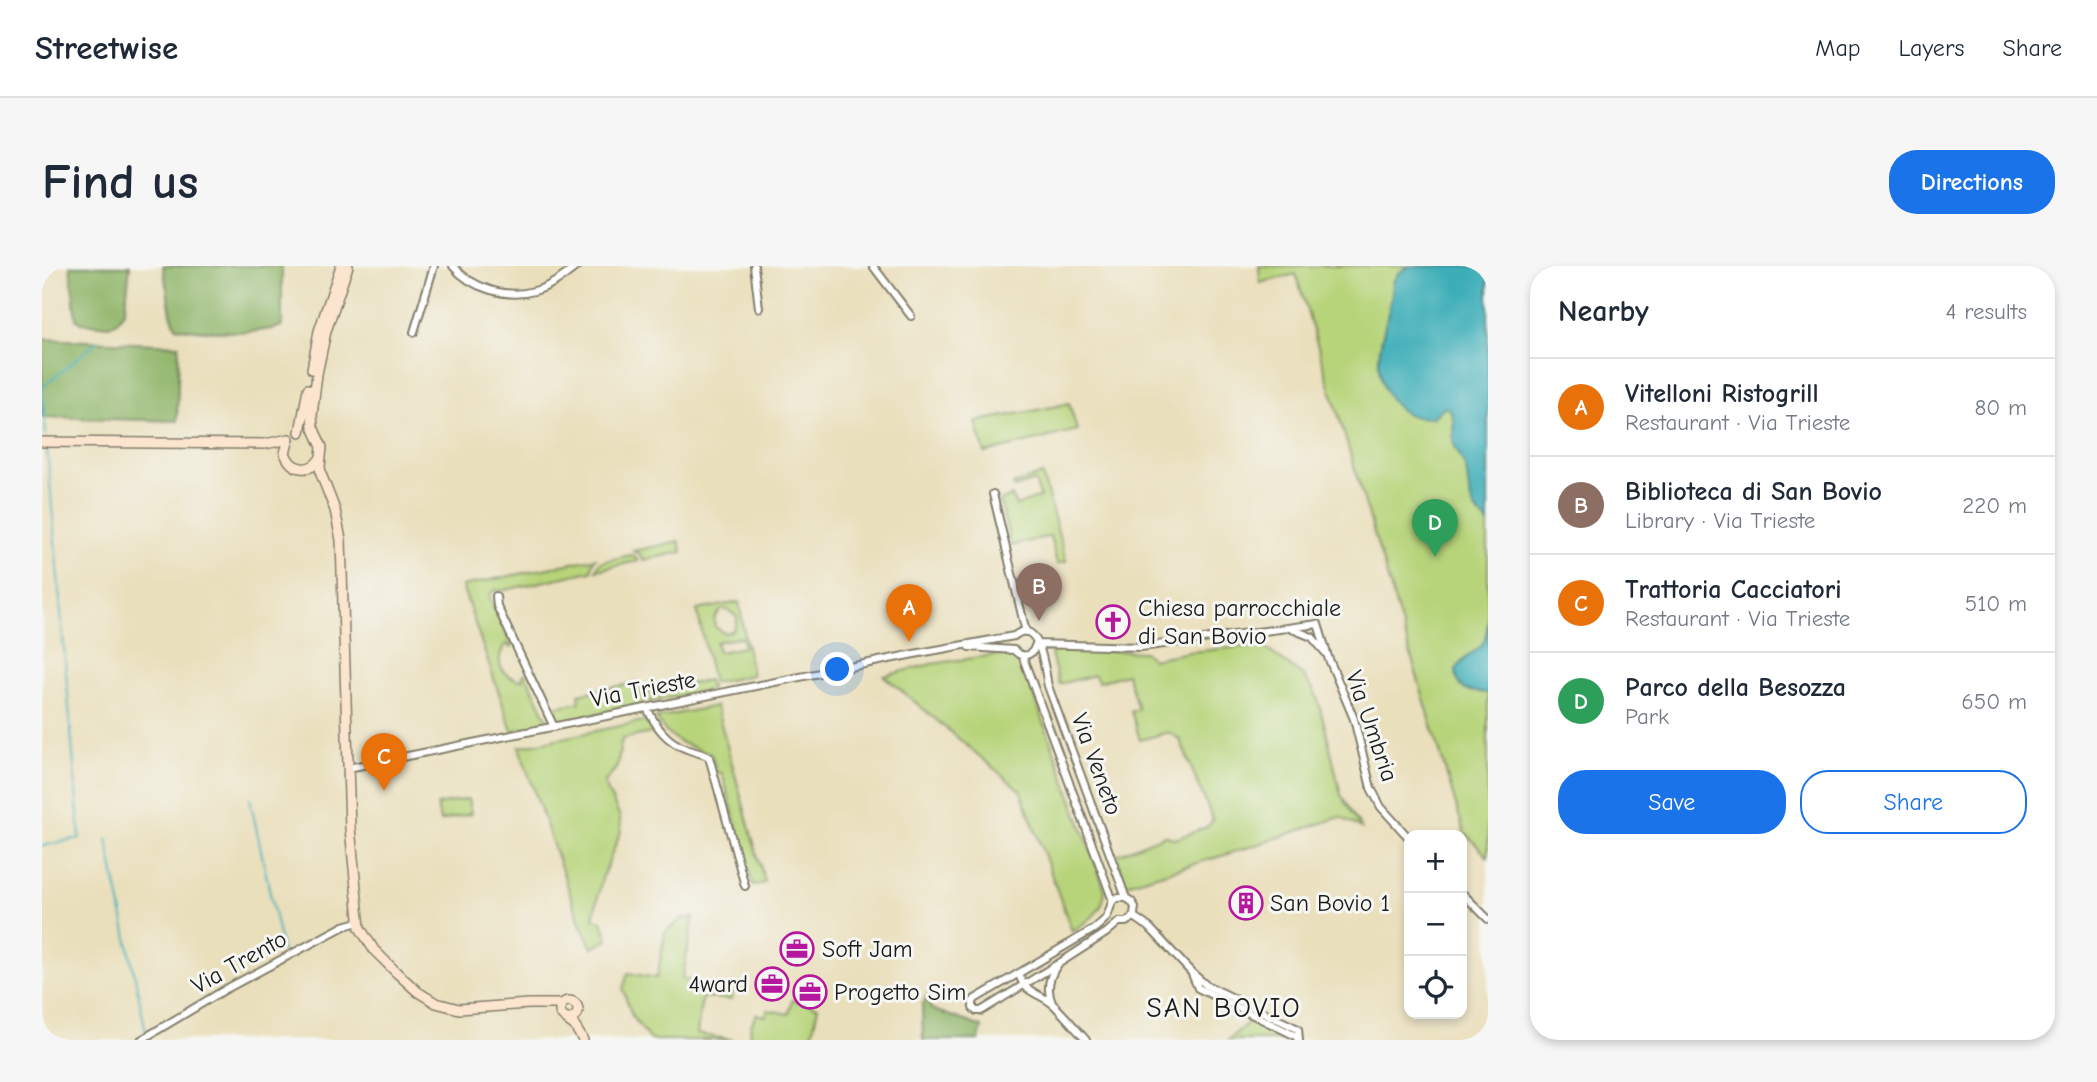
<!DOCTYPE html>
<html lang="en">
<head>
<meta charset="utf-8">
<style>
  :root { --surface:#fff; --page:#f6f6f7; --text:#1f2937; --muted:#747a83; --line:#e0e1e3; --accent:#1a73e8 }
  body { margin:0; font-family:"Comic Neue",sans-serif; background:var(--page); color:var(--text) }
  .controls { position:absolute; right:21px; bottom:21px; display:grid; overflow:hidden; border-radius:14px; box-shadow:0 4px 10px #0003 }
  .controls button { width:63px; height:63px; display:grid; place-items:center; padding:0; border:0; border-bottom:2px solid var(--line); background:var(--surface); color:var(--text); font:35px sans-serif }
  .you { position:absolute; left:796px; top:404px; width:24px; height:24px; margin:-18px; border:5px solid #fff; border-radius:50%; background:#1a73e8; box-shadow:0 0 0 10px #1a73e833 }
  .badge { display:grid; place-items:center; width:46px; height:46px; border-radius:50%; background:var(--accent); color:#fff; font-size:23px; font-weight:700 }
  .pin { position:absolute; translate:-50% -58px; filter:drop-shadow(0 2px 4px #0008) }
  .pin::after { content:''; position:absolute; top:37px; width:24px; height:21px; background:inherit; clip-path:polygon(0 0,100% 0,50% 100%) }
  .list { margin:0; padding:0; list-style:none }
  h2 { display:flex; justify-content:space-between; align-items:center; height:91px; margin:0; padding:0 28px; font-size:30px }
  h2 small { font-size:23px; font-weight:400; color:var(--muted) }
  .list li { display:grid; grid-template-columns:46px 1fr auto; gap:21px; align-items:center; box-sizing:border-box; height:98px; padding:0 28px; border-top:2px solid var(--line) }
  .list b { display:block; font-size:26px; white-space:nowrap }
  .list p { margin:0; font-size:23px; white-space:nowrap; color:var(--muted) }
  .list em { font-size:23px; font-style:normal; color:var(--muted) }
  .actions { display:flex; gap:14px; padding:21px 28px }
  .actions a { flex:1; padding:16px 0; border:2px solid var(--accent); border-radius:28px; text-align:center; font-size:24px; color:var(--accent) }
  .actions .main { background:var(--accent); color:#fff }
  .icon { flex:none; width:38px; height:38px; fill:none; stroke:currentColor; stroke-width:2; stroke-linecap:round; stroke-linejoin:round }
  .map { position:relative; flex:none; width:1446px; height:774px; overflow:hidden; border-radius:28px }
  header { display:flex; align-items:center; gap:42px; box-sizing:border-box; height:98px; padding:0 35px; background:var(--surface); border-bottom:2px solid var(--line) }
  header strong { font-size:33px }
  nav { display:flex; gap:38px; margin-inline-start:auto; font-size:24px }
  .intro { display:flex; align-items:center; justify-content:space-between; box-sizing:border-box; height:168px; padding:0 42px }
  h1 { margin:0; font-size:49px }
  .button { padding:18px 32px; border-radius:28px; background:var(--accent); color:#fff; font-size:24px; font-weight:700 }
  main { display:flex; gap:42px; padding:0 42px }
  aside { flex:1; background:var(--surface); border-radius:28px; box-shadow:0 4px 10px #0003 }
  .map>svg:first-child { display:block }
  .green { fill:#b7d47a; stroke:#6a784b; stroke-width:2; fill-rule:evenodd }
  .forest { fill:#91b66a; stroke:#566943; stroke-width:2 }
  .water { fill:#3daeb8; stroke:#2c656a; stroke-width:2 }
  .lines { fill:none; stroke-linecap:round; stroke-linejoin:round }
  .stream { stroke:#3daeb8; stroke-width:2 }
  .street-casing { stroke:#837e6c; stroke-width:10 }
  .secondary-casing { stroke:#837e6c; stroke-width:12 }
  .street { stroke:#fff; stroke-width:6 }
  .secondary { stroke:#fce5cf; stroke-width:9 }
  .labels { text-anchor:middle; stroke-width:6; stroke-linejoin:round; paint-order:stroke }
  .poi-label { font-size:24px; fill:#1c1c1c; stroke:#f6f6f2; text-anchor:start }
  .street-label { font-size:24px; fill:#1c1c1c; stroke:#f6f6f2 }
  .quarter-label { font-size:28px; letter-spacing:2px; fill:#1c1c1c; stroke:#f6f6f2 }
</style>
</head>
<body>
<header>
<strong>Streetwise</strong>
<nav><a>Map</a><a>Layers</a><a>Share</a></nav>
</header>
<div class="intro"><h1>Find us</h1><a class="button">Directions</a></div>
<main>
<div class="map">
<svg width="1446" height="774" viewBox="0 0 1446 774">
  <rect width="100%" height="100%" fill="#f6f6f2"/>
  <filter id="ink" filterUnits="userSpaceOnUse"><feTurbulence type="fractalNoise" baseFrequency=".0143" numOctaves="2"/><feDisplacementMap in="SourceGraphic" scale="14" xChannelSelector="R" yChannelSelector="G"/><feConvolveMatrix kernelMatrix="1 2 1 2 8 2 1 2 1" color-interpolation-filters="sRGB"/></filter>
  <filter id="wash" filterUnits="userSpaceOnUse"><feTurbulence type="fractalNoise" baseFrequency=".00686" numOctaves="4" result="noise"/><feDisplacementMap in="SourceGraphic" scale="28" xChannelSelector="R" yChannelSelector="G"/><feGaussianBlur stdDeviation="1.57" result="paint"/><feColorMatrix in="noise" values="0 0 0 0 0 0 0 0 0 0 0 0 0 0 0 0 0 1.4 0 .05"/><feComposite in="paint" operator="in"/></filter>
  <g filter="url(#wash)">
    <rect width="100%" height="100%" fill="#eadfbb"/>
    <path class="green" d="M1217 0H1446V591L1422 566 1254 8 1218 17Z
      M1027 137 1035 164 943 187 934 156C965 149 996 145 1027 137Z
      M1000 208 1024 295 1015 298 1008 270 969 280 958 235 970 230 974 240 998 231 993 215 973 222 971 219Z
      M637 275 640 286 601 294 598 288 591 285Z
      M588 289 593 290 596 295 554 304 558 296Z
      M554 292 551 296 549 305 459 325 453 324 448 328V333L470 380 469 382 464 378C451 396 459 412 481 414V408H484L507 457 470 465 420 320Z
      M697 336 710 409 671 417 655 344ZM679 344H686L695 351C696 360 692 366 682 367L673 361 672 353ZM700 371 702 381 676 386 674 376Z
      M1219 379 1261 410 1271 423 1275 431 1286 472 1299 529 1319 562 1298 551 1186 588 1084 618 1074 589 1123 569 1133 573 1165 561 1171 554 1138 474 1127 466 1098 474 1089 445 1096 443 1085 408 1056 416 1053 409 1017 418 1009 388 1011 383 1102 386 1110 393 1147 386Z
      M959 388H966L980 396 1063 624C1062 645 1047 655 1030 665L979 525 842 410 889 398Z
      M666 414 669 424 608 436 605 427Z
      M597 416 602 438 514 456 508 442 538 436 537 428Z
      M674 440 723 617 711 619 680 507H675L669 488 637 476 624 466 614 452Z
      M606 454 614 466 580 473 575 501 562 517 578 551 579 565 560 612 551 653 560 655 566 674 550 682 539 659 477 481Z
      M426 533 429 548 398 555 395 539Z
      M652 651 640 713 691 724 690 734 660 731 655 768 692 774H608L590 750 581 723 586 707 615 712 623 666 640 653Z
      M750 734 776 741 769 774H707L709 759 714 748 723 750 726 744 747 748Z
      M1210 753 1252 772V774H1186Z"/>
    <path class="forest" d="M28 0H88L83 44 75 56 67 60 39 57 34 53Z
      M121 0H240V60C217 69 159 66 134 61L129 47Z
      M0 73 137 79 135 155 0 151Z
      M885 730 889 743 940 761 937 774H881L880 740Z"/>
    <path class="water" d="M1368 0H1446V258C1442 252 1435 247 1432 241 1425 230 1427 216 1424 204 1421 193 1412 184 1411 173 1410 160 1415 155 1406 142H1401L1391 151C1386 151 1379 152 1374 151 1349 145 1335 116 1337 91 1339 66 1350 42 1351 16L1356 7Z
      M1446 355V427C1428 426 1414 426 1414 404 1429 378 1443 393 1446 355Z"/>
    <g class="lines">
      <path class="stream" d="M4 170 0 122 57 74
        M208 533 241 688
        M65 573 104 766
        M0 580 38 572 5 181"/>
    </g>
  </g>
  <g filter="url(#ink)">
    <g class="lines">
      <defs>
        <path id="street" d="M411 0C429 22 464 33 492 25 508 21 523 10 535 0
          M712 0 717 42
          M831 0 869 50
          M372 66 392 0
          M951 228 984 366
          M454 330 455 340 512 461
          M1250 363 1270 371 1283 386
          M994 378 1099 381 1276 358 1286 391 1312 453 1329 522 1339 541 1367 572
          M927 381 972 384C978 391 985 391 991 385L994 378
          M980 389 1071 635
          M605 442C614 461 625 476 645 483 652 486 660 487 667 491L703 620
          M306 502 872 388 972 370C998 349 1003 406 1006 420L1084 632 1089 635 1093 641 1092 648 1089 653 1084 656H1077L1064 667 1016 698C1007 710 1004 723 1010 737
          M1420 627 1446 653
          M1091 650 1108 662 1149 706 1164 719 1256 763 1257 774
          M1014 699 939 745H934L931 742V736L933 733 1052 663C1056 659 1063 655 1065 650 1071 639 1066 630 1084 632
          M977 707C981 728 1000 727 1013 740 1024 751 1034 763 1044 774
          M1150 708 1156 722 1252 769 1257 774
          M99 774 184 723 302 660 316 656"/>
        <path id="secondary" d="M306 0 284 65 275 108 270 149 271 161 280 181 278 200 279 208 293 244 299 274 308 562 318 662 332 684 355 707 376 726 394 737 417 743 487 738H520
          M270 103 277 65 299 0
          M258 166 266 123
          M247 173 243 187C249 204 267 208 278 193
          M0 176 223 178 247 173
          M518 744a9 9 0 1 1 18 0a9 9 0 1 1-18 0Z
          M525 754 532 759 541 774"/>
      </defs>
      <use href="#street" class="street-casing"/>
      <use href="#secondary" class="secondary-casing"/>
      <use href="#street" class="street"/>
      <use href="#secondary" class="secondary"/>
    </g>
  </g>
  <defs>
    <symbol id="church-ring" viewBox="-11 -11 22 22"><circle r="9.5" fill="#f6f6f2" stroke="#b5179e" stroke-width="1.5"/><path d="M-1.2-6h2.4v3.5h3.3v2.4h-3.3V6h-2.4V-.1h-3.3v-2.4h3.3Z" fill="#b5179e"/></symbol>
    <symbol id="building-ring" viewBox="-11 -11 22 22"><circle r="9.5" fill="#f6f6f2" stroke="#b5179e" stroke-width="1.5"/><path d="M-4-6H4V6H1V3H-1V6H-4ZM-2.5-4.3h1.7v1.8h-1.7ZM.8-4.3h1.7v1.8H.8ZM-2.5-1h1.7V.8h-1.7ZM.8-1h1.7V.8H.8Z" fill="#b5179e"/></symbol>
    <symbol id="office-ring" viewBox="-11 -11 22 22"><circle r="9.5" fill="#f6f6f2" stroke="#b5179e" stroke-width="1.5"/><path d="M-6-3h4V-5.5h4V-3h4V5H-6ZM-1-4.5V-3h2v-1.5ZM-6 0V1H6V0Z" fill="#b5179e"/></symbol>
  </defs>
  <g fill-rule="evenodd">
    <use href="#church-ring" x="1052" y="337" width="38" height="38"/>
    <use href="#building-ring" x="1185" y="618" width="38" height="38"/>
    <use href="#office-ring" x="736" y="664" width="38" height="38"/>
    <use href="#office-ring" x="711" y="699" width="38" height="38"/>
    <use href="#office-ring" x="749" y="707" width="38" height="38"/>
  </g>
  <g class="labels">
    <g class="poi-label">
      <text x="1096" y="350">Chiesa parrocchiale<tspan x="1096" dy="28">di San Bovio</tspan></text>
      <text x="1228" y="645">San Bovio 1</text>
      <text x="780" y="691">Soft Jam</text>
      <text x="706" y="726" text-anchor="end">4ward</text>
      <text x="792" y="734">Progetto Sim</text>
    </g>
    <g class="street-label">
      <text transform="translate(601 423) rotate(-11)" y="8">Via Trieste</text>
      <text transform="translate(1330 460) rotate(71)" y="8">Via Umbria</text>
      <text transform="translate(1055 498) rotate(70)" y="8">Via Veneto</text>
      <text transform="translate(197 696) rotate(-29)" y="8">Via Trento</text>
    </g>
    <g class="quarter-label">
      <text x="1182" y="751">SAN BOVIO</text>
    </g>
  </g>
</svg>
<div class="controls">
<button>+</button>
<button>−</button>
<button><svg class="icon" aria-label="locate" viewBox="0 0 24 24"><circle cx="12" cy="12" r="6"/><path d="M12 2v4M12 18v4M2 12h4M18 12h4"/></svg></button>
</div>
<div class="you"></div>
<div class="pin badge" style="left:867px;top:376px;background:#e8710a">A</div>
<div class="pin badge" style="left:997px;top:355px;background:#8d6e63">B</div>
<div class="pin badge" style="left:342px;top:525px;background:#e8710a">C</div>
<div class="pin badge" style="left:1393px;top:291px;background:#2e9e5b">D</div>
</div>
<aside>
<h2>Nearby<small>4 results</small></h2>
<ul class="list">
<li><span class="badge" style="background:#e8710a">A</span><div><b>Vitelloni Ristogrill</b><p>Restaurant · Via Trieste</p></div><em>80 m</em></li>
<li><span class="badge" style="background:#8d6e63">B</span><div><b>Biblioteca di San Bovio</b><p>Library · Via Trieste</p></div><em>220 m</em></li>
<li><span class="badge" style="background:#e8710a">C</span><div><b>Trattoria Cacciatori</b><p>Restaurant · Via Trieste</p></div><em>510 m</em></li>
<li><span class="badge" style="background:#2e9e5b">D</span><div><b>Parco della Besozza</b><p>Park</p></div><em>650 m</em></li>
</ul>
<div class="actions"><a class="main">Save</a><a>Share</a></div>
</aside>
</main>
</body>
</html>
